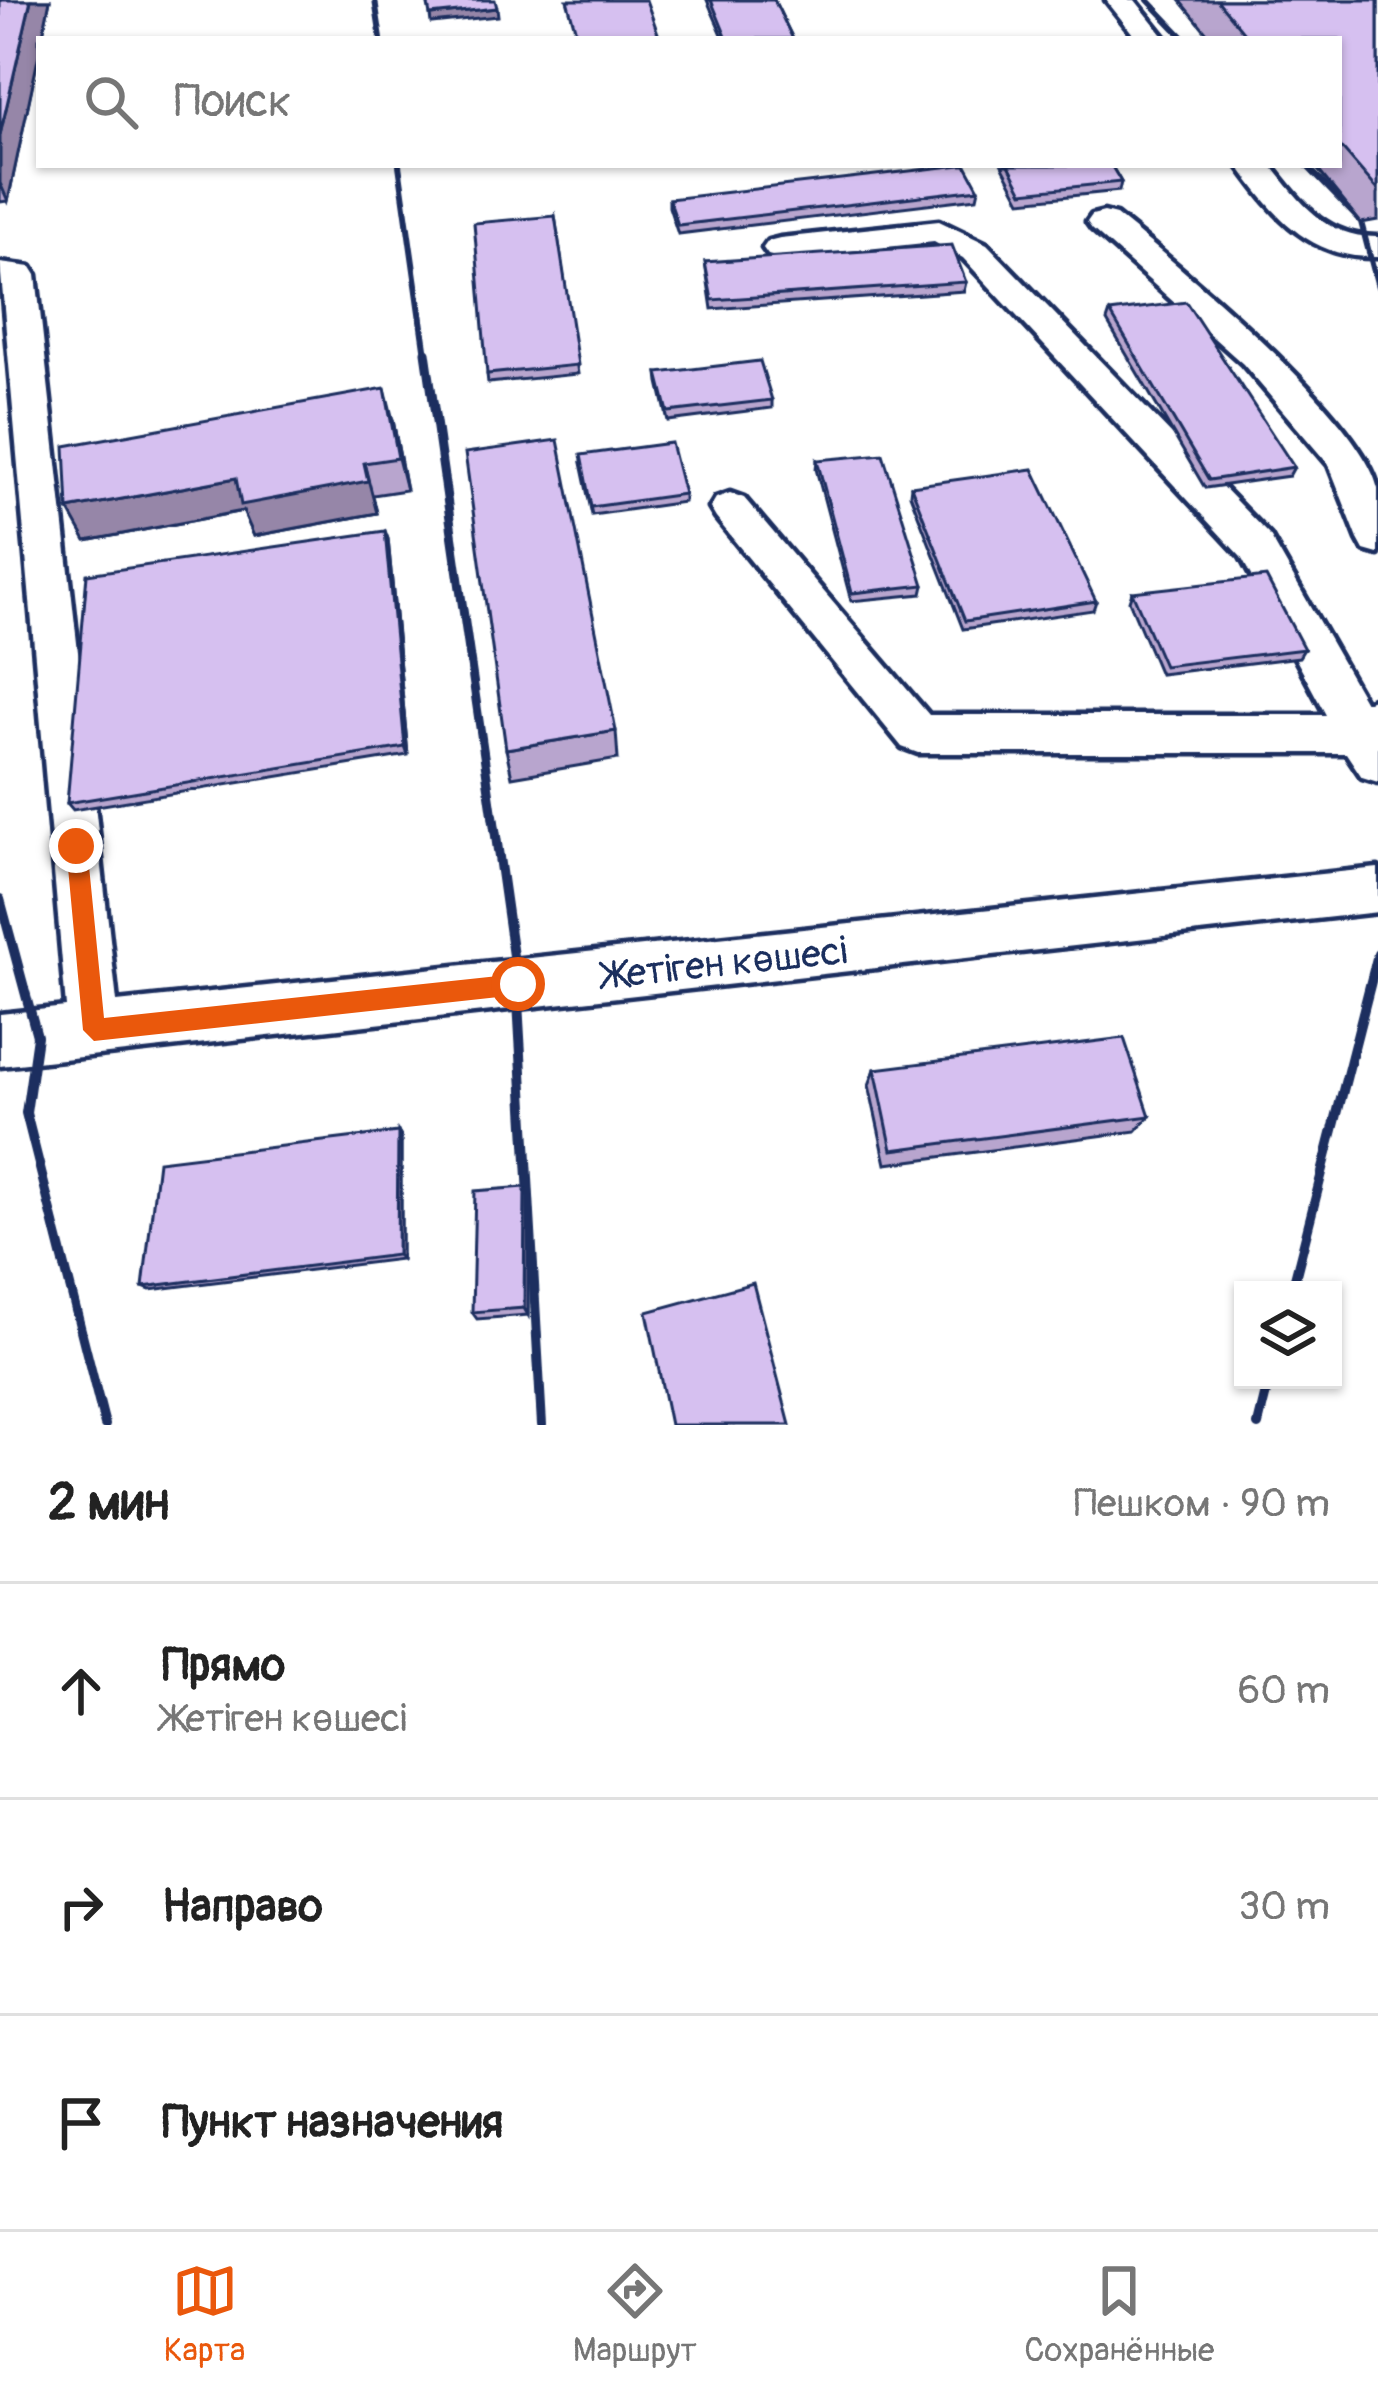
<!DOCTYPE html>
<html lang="ru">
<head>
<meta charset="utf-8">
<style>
  :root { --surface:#fff; --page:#f2f2f2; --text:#222; --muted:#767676; --line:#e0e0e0; --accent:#ea580c }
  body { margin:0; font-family:Pangolin,sans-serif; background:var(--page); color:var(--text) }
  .controls { position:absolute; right:36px; bottom:36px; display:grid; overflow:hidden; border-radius:0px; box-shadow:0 3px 9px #0004 }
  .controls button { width:108px; height:108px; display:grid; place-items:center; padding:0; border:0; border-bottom:3px solid var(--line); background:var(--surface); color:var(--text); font:60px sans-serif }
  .stop { position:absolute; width:36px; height:36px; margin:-27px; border:9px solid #ea580c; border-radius:50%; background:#fff }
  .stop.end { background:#ea580c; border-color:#fff; box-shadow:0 3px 12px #0008 }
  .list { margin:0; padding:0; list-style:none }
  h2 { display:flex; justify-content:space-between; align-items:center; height:156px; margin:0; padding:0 48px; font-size:51px }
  h2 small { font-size:39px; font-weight:400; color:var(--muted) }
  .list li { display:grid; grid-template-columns:78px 1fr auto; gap:36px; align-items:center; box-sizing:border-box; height:216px; padding:0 48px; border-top:3px solid var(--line) }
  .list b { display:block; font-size:45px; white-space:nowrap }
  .list p { margin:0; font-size:39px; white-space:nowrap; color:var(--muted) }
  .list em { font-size:39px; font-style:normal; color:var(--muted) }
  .icon { flex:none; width:66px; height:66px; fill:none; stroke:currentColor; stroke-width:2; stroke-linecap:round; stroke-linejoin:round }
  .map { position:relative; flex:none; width:1378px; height:1425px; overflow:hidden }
  .search { position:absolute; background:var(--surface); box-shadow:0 3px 9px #0004; left:36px; right:36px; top:36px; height:132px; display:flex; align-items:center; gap:30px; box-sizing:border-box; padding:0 42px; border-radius:0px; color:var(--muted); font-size:45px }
  .sheet { height:804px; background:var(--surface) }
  nav { display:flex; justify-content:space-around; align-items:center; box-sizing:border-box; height:168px; border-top:3px solid var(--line); background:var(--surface); font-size:33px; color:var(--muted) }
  nav a { display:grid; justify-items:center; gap:6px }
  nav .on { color:var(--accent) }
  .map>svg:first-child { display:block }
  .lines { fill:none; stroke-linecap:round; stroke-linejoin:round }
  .minor-casing { stroke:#1b2f5e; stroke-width:9 }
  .minor { fill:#fff; fill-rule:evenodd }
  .rail-far2 { stroke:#1b2f5e; stroke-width:6 }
  .rail-far1 { stroke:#1b2f5e; stroke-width:9 }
  .rail { stroke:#1b2f5e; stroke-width:10 }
  .wall { fill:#b8a5ce; stroke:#1b2f5e; stroke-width:3 }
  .shaded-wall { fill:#9686a8; stroke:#1b2f5e; stroke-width:3 }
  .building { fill:#d6c0f0; stroke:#1b2f5e; stroke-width:3 }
  .route { fill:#ea580c }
  .labels { text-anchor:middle; stroke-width:9; stroke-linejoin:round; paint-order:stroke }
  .street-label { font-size:39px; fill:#1b2f5e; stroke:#fff }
</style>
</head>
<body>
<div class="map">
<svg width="1378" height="1425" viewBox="0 0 1378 1425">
  <rect width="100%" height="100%" fill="#fff"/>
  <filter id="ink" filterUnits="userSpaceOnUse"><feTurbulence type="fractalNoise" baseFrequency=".00833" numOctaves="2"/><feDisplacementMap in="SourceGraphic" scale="24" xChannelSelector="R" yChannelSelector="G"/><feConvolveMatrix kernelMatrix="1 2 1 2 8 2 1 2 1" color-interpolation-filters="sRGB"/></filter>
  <g filter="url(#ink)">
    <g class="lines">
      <defs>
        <path id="minor" d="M1106 0H1135L1166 39H1137Z
          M1238 165H1271C1301 203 1326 238 1378 237V257C1310 259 1275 217 1238 165Z
          M1104 212 1116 215C1177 264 1362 416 1378 489 1378 509 1378 534 1378 554L1364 550 1358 539 1329 465 1243 364 1092 229 1087 222 1092 215Z
          M939 221 987 244 1270 536 1365 702 1378 697V782L1362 777 1346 753H918L902 747 716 518 710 508 716 498 730 493 744 498 929 715H1326L1241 557 963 258 934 242 780 258 768 255 763 248 768 241 780 238Z
          M0 263 31 267 36 275 117 1002 1378 868V912L0 1066V1014L66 1007Z"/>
      </defs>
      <use href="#minor" class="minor-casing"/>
      <use href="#minor" class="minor"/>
      <path class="rail-far2" d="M375 0 381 39
        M1148 0 1185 39
        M399 165 426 355
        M1306 165 1361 222 1378 287"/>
      <path class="rail-far1" d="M426 352 493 818"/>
      <path class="rail" d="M493 815 517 984 542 1425
        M0 899 37 1036 26 1113 105 1425
        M1292 1290 1378 954
        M1258 1425 1269 1380"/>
    </g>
    <path class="wall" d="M0 0H50L8 201 0 202Z
      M707 0H774L793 39H724Z
      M1180 0H1378V220L1361 223 1314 165H1339V39H1212Z
      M1002 165H1111L1121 182 1119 191 1021 201Z
      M979 189 977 198 678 234 669 207V199Z
      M555 216 578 374 488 383 487 374Z
      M705 262 966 282 964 291 712 309Z
      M1110 312 1294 467 1289 476 1205 488 1107 321Z
      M658 373 772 400V408L668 421 659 382Z
      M393 420 406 490 373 495 377 513 254 536 243 511 86 541Z
      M817 460 924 585 922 594 851 601 816 469Z
      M581 463 684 494V502L592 515Z
      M911 486 1096 601 1093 610 963 629 910 494Z
      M385 531 388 539 408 755 73 810 67 803Z
      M1132 592 1304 649 1299 657 1160 674 1129 601Z
      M616 731 618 759 512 777 506 749Z
      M875 1069 1150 1116 1136 1131 886 1164 869 1085Z
      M398 1132 401 1137V1259L150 1290 143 1287Z
      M528 1196V1315L477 1319 472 1312Z"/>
    <path class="shaded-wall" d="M31 0H50L42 39H39V54L8 201 0 183V135Z
      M497 8 498 16 431 23 430 15Z
      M385 388 393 420 406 490 398 458Z
      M364 463 377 513 254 536 243 511 86 541 68 509 236 478Z
      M385 531 388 539 408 755 405 747Z
      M398 1132 401 1137V1259L397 1255Z
      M525 1187 528 1196V1315L524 1308Z"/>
    <path class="building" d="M0 0H31L0 135Z
      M427 0H495L497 8 430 15Z
      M567 0H646L660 39H578Z
      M711 0H774L793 39H727Z
      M1217 0H1378V190L1339 145V39H1249Z
      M961 165H966L979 189 678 225 669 199Z
      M1009 165H1111L1121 182 1023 192Z
      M555 216 578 365 487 374 474 223Z
      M952 245 966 282 712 300 705 262Z
      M1186 302 1294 467 1209 480 1110 312Z
      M760 361 772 400 668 412 658 373Z
      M385 388 398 458 364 463 368 481 241 505 236 478 68 509 65 446Z
      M558 440 616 731 506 749 465 453Z
      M671 443 684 494 591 507 581 455Z
      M883 454 924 585 852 593 817 460Z
      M1033 469 1096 601 965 621 911 486Z
      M385 531 405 747 67 803 87 574Z
      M1266 577 1304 649 1164 666 1132 592Z
      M1124 1038 1150 1116 892 1150 875 1069Z
      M398 1132 397 1255 143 1287 158 1161Z
      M525 1187 524 1308 472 1312 475 1191Z
      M753 1283 790 1425H670L647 1312Z"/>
  </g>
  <path class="route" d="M76 837 87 846 104 1018 518 974 529 984 518 995 94 1041 83 1030 66 846Z"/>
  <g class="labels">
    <g class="street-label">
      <text transform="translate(725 962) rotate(-6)" y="14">Жетіген көшесі</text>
    </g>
  </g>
</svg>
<div class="controls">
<button><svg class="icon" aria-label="layers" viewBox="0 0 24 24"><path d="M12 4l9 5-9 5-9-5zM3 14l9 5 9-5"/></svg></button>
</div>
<div class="stop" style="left:518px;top:984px"></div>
<div class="stop end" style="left:76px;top:846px"></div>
<div class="search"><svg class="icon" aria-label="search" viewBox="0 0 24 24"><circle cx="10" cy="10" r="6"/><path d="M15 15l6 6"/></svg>Поиск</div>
</div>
<section class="sheet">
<h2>2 мин<small>Пешком · 90 m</small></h2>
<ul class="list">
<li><svg class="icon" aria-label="ahead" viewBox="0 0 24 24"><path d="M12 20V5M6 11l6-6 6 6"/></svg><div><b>Прямо</b><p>Жетіген көшесі</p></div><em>60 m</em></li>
<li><svg class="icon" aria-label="right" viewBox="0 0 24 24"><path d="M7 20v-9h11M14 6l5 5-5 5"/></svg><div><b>Направо</b></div><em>30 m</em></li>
<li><svg class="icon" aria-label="arrive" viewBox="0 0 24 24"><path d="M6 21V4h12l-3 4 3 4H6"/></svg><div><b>Пункт назначения</b></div></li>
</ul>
</section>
<nav>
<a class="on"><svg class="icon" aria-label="map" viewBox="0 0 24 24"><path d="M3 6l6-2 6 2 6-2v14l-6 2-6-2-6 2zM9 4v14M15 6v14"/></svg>Карта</a>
<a><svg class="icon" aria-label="directions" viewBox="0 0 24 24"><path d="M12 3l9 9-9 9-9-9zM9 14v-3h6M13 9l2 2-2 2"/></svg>Маршрут</a>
<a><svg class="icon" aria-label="saved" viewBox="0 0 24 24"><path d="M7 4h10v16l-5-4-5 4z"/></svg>Сохранённые</a>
</nav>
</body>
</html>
